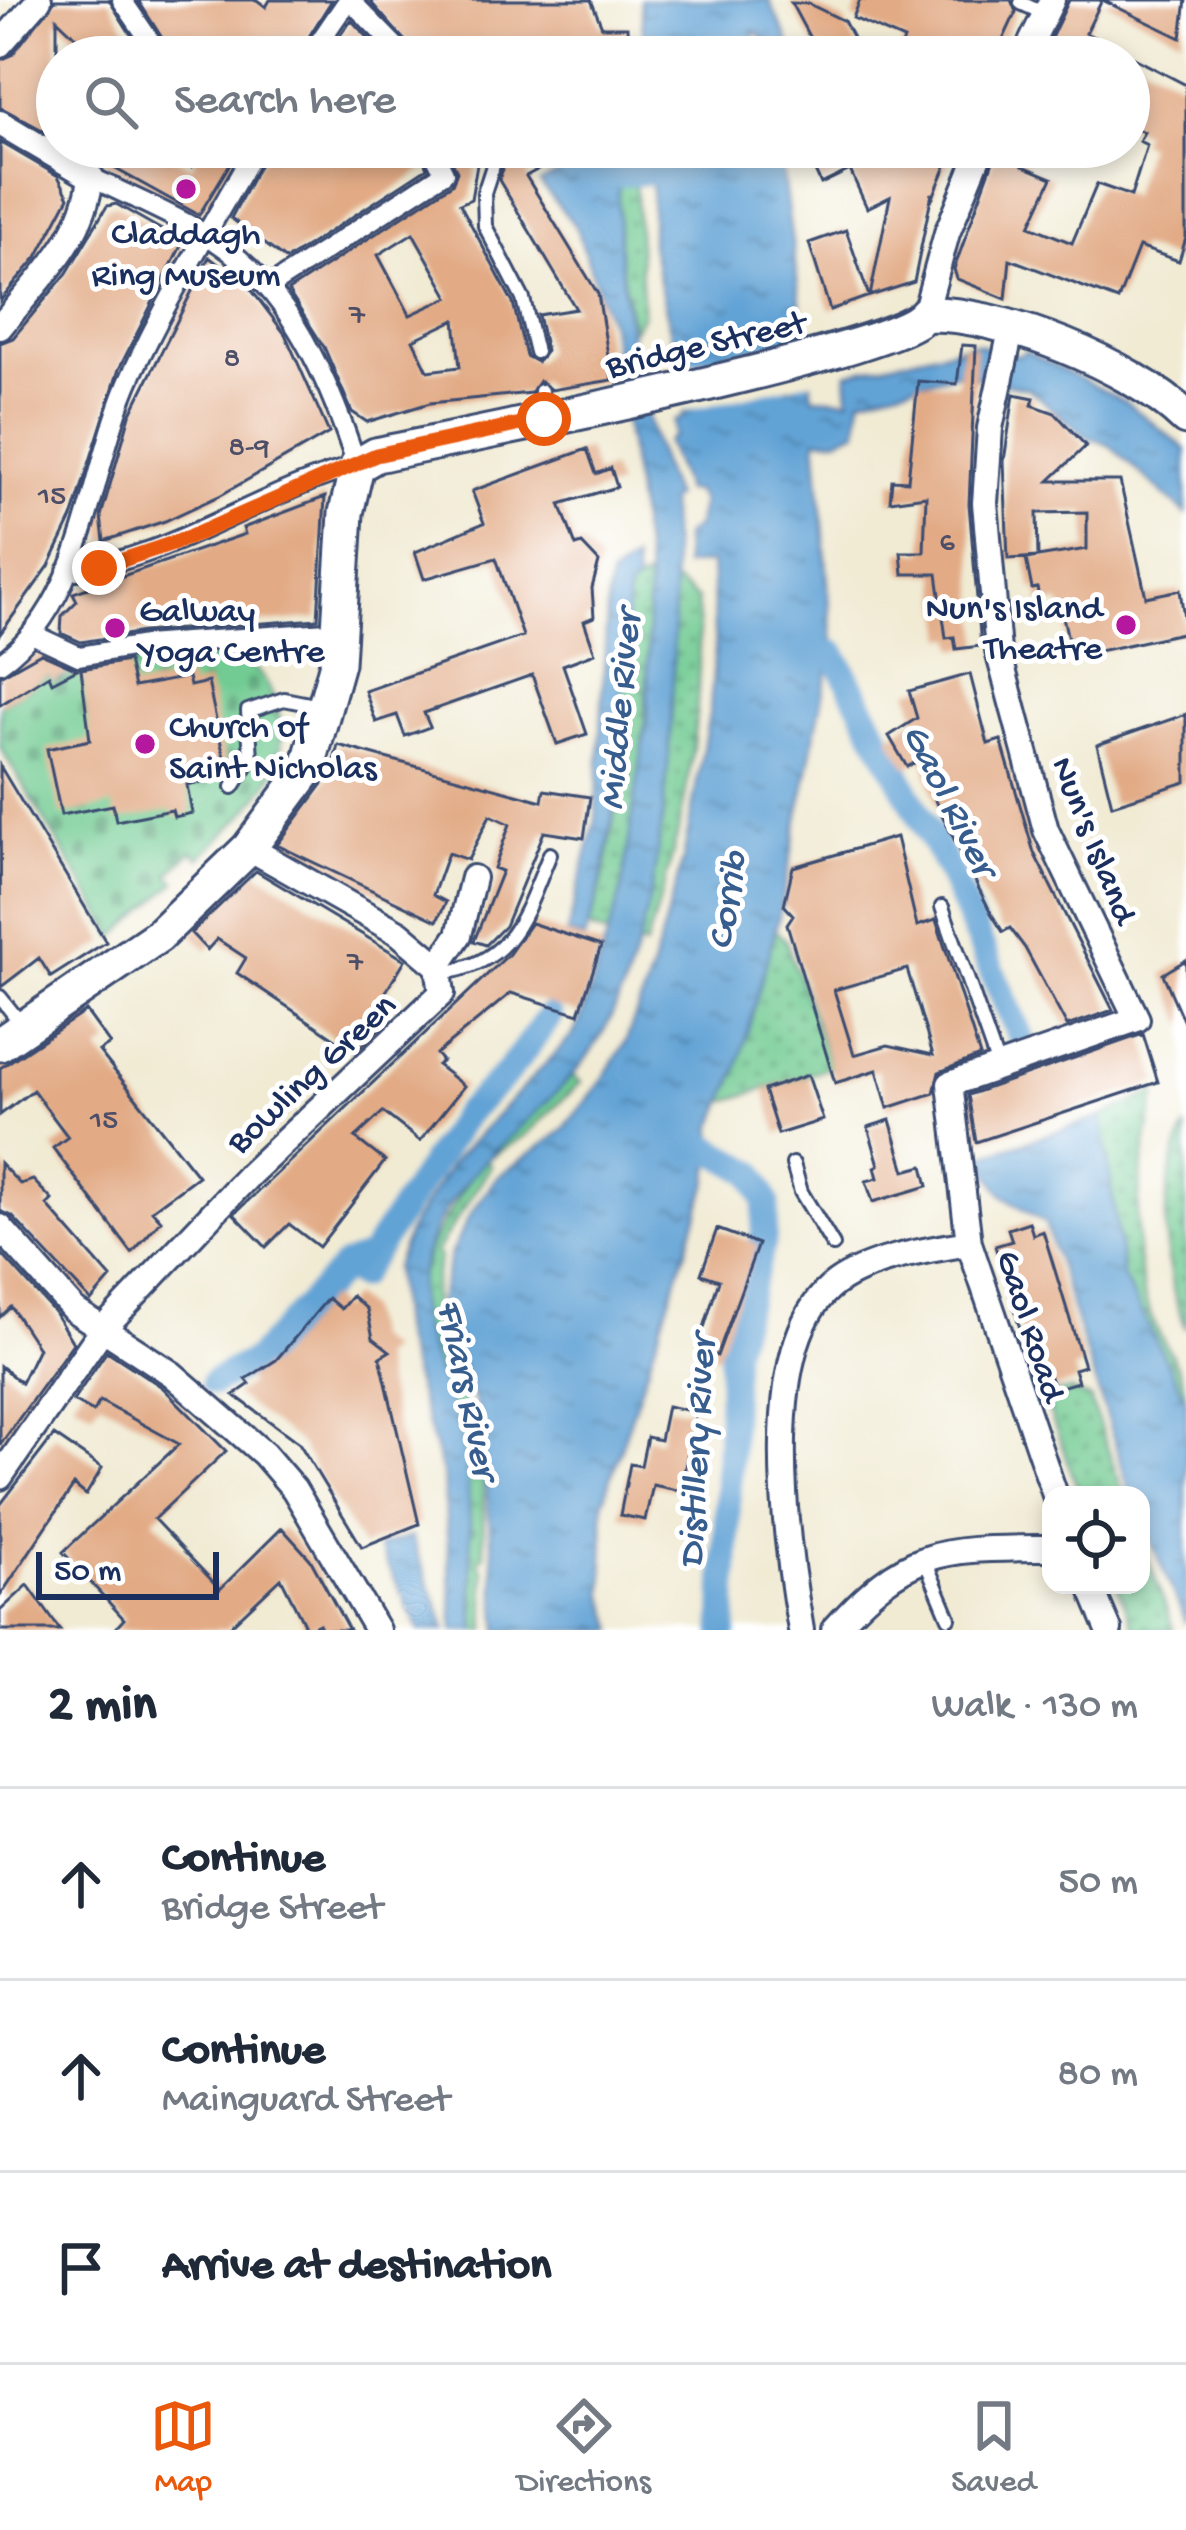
<!DOCTYPE html>
<html lang="en">
<head>
<meta charset="utf-8">
<style>
  :root { --surface:#fff; --page:#f6f6f7; --text:#1f2937; --muted:#747a83; --line:#e0e1e3; --accent:#ea580c }
  body { margin:0; font-family:"Gochi Hand",sans-serif; background:var(--page); color:var(--text) }
  .controls { position:absolute; right:36px; bottom:36px; display:grid; overflow:hidden; border-radius:24px; box-shadow:0 6px 18px #0003 }
  .controls button { width:108px; height:108px; display:grid; place-items:center; padding:0; border:0; border-bottom:3px solid var(--line); background:var(--surface); color:var(--text); font:60px sans-serif }
  .scale { position:absolute; left:36px; bottom:30px; width:183px; box-sizing:border-box; padding-left:12px; border:6px solid #1b2f5e; border-top:0; font-size:33px; line-height:42px; white-space:nowrap; color:#1b2f5e; -webkit-text-stroke:9px #fff; paint-order:stroke }
  .stop { position:absolute; width:36px; height:36px; margin:-27px; border:9px solid #ea580c; border-radius:50%; background:#fff }
  .stop.end { background:#ea580c; border-color:#fff; box-shadow:0 3px 12px #0008 }
  .list { margin:0; padding:0; list-style:none }
  h2 { display:flex; justify-content:space-between; align-items:center; height:156px; margin:0; padding:0 48px; font-size:51px }
  h2 small { font-size:39px; font-weight:400; color:var(--muted) }
  .list li { display:grid; grid-template-columns:78px 1fr auto; gap:36px; align-items:center; box-sizing:border-box; height:192px; padding:0 48px; border-top:3px solid var(--line) }
  .list b { display:block; font-size:45px; white-space:nowrap }
  .list p { margin:0; font-size:39px; white-space:nowrap; color:var(--muted) }
  .list em { font-size:39px; font-style:normal; color:var(--muted) }
  .icon { flex:none; width:66px; height:66px; fill:none; stroke:currentColor; stroke-width:2; stroke-linecap:round; stroke-linejoin:round }
  .map { position:relative; flex:none; width:1186px; height:1630px; overflow:hidden }
  .search { position:absolute; background:var(--surface); box-shadow:0 6px 18px #0003; left:36px; right:36px; top:36px; height:132px; display:flex; align-items:center; gap:30px; box-sizing:border-box; padding:0 42px; border-radius:66px; color:var(--muted); font-size:45px }
  .sheet { height:732px; background:var(--surface) }
  nav { display:flex; justify-content:space-around; align-items:center; box-sizing:border-box; height:168px; border-top:3px solid var(--line); background:var(--surface); font-size:33px; color:var(--muted) }
  nav a { display:grid; justify-items:center; gap:6px }
  nav .on { color:var(--accent) }
  .map>svg:first-child { display:block }
  .grass { fill:url(#grass-dots); stroke:#467d78; stroke-width:3 }
  .cemetery { fill:url(#cemetery-stones); stroke:#467d78; stroke-width:3 }
  .water { fill:url(#water-ripples); stroke:#3e699a; stroke-width:3 }
  .pier { fill:#f1ebd4 }
  .lines { fill:none; stroke-linecap:round; stroke-linejoin:round }
  .canal { stroke:#62a3d5; stroke-width:27 }
  .building { fill:#e2ab86; fill-rule:evenodd }
  .service-casing { stroke:#3b4b70; stroke-width:18 }
  .pedestrian-casing { stroke:#3b4b70; stroke-width:24 }
  .minor-casing { stroke:#3b4b70; stroke-width:30 }
  .tertiary-casing { stroke:#3b4b70; stroke-width:39 }
  .service { stroke:#fff; stroke-width:12 }
  .pedestrian { stroke:#fff; stroke-width:18 }
  .minor { stroke:#fff; stroke-width:24 }
  .tertiary { stroke:#fff; stroke-width:33 }
  .route { stroke:#ea580c; stroke-width:15 }
  .poi-dot { fill:#b5179e; stroke:#fff; stroke-width:4.5 }
  .labels { text-anchor:middle; stroke-width:10; stroke-linejoin:round; paint-order:stroke }
  .number-label { font-size:30px; fill:#4d4e68 }
  .poi-label { font-size:36px; fill:#1b2f5e; stroke:#fff; text-anchor:start }
  .street-label { font-size:36px; fill:#1b2f5e; stroke:#fff }
  .water-label { font-size:39px; font-style:italic; fill:#375d8e; stroke:#fff }
</style>
</head>
<body>
<div class="map">
<svg width="1186" height="1630" viewBox="0 0 1186 1630">
  <defs>
    <pattern id="grass-dots" width="8" height="8" patternUnits="userSpaceOnUse" patternTransform="scale(3)"><rect width="8" height="8" fill="#71cb92"/><path d="M2 2h.1M6 6h.1" fill="none" stroke="#5ca57a" stroke-width="1.8" stroke-linecap="round"/></pattern>
    <pattern id="cemetery-stones" width="16" height="16" patternUnits="userSpaceOnUse" patternTransform="scale(3)"><rect width="16" height="16" fill="#71cb92"/><path d="M2 7V4a2 2 0 0 1 4 0v3zM10 15v-3a2 2 0 0 1 4 0v3z" fill="#5ca57a"/></pattern>
    <pattern id="water-ripples" width="26" height="14" patternUnits="userSpaceOnUse" patternTransform="scale(3)"><rect width="26" height="14" fill="#62a3d5"/><path d="M2 4q2-2 4 0t4 0M15 11q2-2 4 0t4 0" fill="none" stroke="#5085b0"/></pattern>
  </defs>
  <rect width="100%" height="100%" fill="#fff"/>
  <filter id="ink" filterUnits="userSpaceOnUse"><feTurbulence type="fractalNoise" baseFrequency=".00833" numOctaves="2"/><feDisplacementMap in="SourceGraphic" scale="24" xChannelSelector="R" yChannelSelector="G"/><feConvolveMatrix kernelMatrix="1 2 1 2 8 2 1 2 1" color-interpolation-filters="sRGB"/></filter>
  <filter id="wash" filterUnits="userSpaceOnUse"><feTurbulence type="fractalNoise" baseFrequency=".004" numOctaves="4" result="noise"/><feDisplacementMap in="SourceGraphic" scale="48" xChannelSelector="R" yChannelSelector="G"/><feGaussianBlur stdDeviation="2.7" result="paint"/><feColorMatrix in="noise" values="0 0 0 0 0 0 0 0 0 0 0 0 0 0 0 0 0 1.4 0 .05"/><feComposite in="paint" operator="in"/></filter>
  <g filter="url(#wash)">
    <rect width="100%" height="100%" fill="#f1ebd4"/>
    <path class="grass" d="M635 180 643 315 633 330 615 234 618 181Z
      M648 576C650 699 642 816 610 936L588 928C628 822 618 700 628 589Z
      M674 582 697 599C706 716 683 836 645 947L634 944 668 766Z
      M775 930 786 941 831 1067 724 1102Z
      M572 1075 581 1082 526 1135 487 1159 491 1166 436 1252 440 1257C415 1344 461 1365 478 1444 485 1480 483 1519 484 1556L478 1561 484 1571 486 1630H476L468 1510 454 1414 417 1311 419 1279 430 1246 478 1163Z
      M1157 1091C1142 1159 1125 1246 1150 1314 1160 1342 1186 1369 1186 1399L1123 1277 1102 1117Z
      M1186 1127V1330C1161 1268 1157 1189 1186 1127Z
      M1070 1391 1090 1399 1124 1495H1080L1043 1395Z
      M1141 1540 1174 1630H1135L1117 1585H1141Z"/>
    <path class="cemetery" d="M206 657C241 658 258 661 272 694 305 769 248 809 200 858L192 851 169 874 176 882 115 937 0 747V705L49 675 53 681 128 661Z"/>
    <path class="water" d="M640 0H769L796 57H766L761 35 754 32 755 57H646Z
      M652 147H779L813 397 849 399 847 373 975 343 1019 356 1025 351 1126 402 1186 449V514L1109 445 1084 435 1029 389 956 373 861 398 858 430 837 439H816L833 644 779 916 737 1070 714 1126 709 1180 603 1502 604 1594 615 1630H499L480 1417 439 1302 451 1253 470 1215 496 1178 561 1132 600 1084 625 1043 647 985 683 860 710 709 715 651 711 563 684 566V536L697 526 701 501 695 491H685L666 442 674 436V421L683 417 684 362 675 351 651 245Z
      M621 154 620 167H632V175L619 176C613 264 639 416 674 497L669 502C681 647 676 943 584 1061 527 1134 432 1181 419 1283 413 1328 440 1371 454 1413 477 1482 466 1559 476 1630H454L443 1476 401 1336 394 1268 411 1226 454 1160 573 1035 583 1013 621 894 648 711V576L610 324 576 227 540 183 575 164Z
      M633 560 636 582 628 590C620 706 624 828 584 939L567 933 596 818 608 593 610 577Z
      M1102 1117 1123 1277 1186 1399V1623L1141 1518V1495H1131L1045 1223 1003 1195 978 1157Z
      M411 1537 447 1630H420L378 1547Z"/>
    <path class="pier" d="M812 335 817 380 677 413 678 366Z"/>
    <g class="lines">
      <path class="canal" d="M597 176 684 168
        M794 653 834 654 948 869 1024 1045
        M681 1132 753 1173 767 1203 763 1242 732 1348 724 1630
        M358 1276 465 1114 507 1073 549 1017
        M214 1382 256 1360 345 1266 368 1258"/>
    </g>
    <g id="blocks">
      <path class="building" d="M55 0H109L145 57H97L57 19V138L0 107V60L12 55Z
        M138 0H257L266 7 270 0H332L296 57H174Z
        M369 0H591L602 27H627L628 52 612 53 614 57H419Z
        M860 0H1011L1016 12 995 57H897L904 40 853 18Z
        M1069 0H1186L1181 38 1102 0 1086 33 1186 85V238L1179 261 1139 247 1118 300 1010 259 1006 299 957 279 954 269 998 147H1032L1023 166 1052 178 1030 226 1072 243 1097 184 1131 196 1147 145 1139 141 1144 132 1129 126V57H1042Z
        M791 3 809 4 844 21 863 57H820Z
        M351 20 387 57H325Z
        M0 142 58 176 69 197 37 257 0 301Z
        M76 147H156L191 167 203 147H240L199 215Z
        M269 147H418L427 168 286 260 231 218Z
        M446 147H488L485 156 480 147 471 199 460 204 513 303 526 356 537 362 546 351 538 315 576 309 499 180 509 147H538L548 164 526 176 598 294 612 380 551 390 539 381 531 393 430 403 367 422 352 412 324 347 288 291 452 184 457 172ZM413 233 449 297 410 315 378 255ZM455 320 460 367 428 371 413 340Z
        M804 147 952 152 933 197 932 193 914 282 870 296 890 197 867 208 850 170 821 184Z
        M116 204 183 242 119 369 72 518 49 566 0 634V343L13 338 67 273 107 206Z
        M846 230 869 296 830 310 809 243Z
        M209 257 250 288 285 334 329 433 221 495 165 521 104 541 101 516 130 415Z
        M962 345 976 346 969 504 981 646 956 649 954 637 946 638 937 574H903L901 552H924L926 496 890 501 892 480 908 481 918 381 957 384Z
        M1014 394 1034 398 1032 405 1055 413 1086 446 1049 481H1120L1146 597 1180 590 1186 632 1072 657 1060 603 1041 606 1037 588 1032 589 1026 559 1038 557 1008 559 1004 461ZM1087 512V549L1038 557 1037 513Z
        M587 449 596 474 611 468 617 487 560 504 576 546 582 544 599 562 592 588 594 617 584 621 595 653 563 665 587 734 557 744 532 675 424 713 430 727 405 736 397 715 376 722 365 691 523 636 496 558 424 579 415 552 484 523 472 491Z
        M325 497 318 619 143 632 81 642 61 633 62 616 77 601 73 593 245 534 243 528Z
        M41 653 77 669 52 682 49 675 0 705V676Z
        M128 661 134 687 188 677 190 686 208 682 228 776 187 785 192 813 174 817 172 810 116 821 113 805 61 815 47 749 90 740 81 669Z
        M970 674 988 744 1001 740 1034 853 1113 1010 1067 1026 1025 948 1010 928 1003 932 991 913 936 803 923 758 907 767 889 736 917 718 909 691Z
        M1186 714V782L1112 805 1097 745Z
        M338 745 542 801 544 790 590 797 584 838 544 832 505 926 486 945 474 941 502 871 494 868 510 824 490 815 468 860 448 853 433 895 446 902 437 921 277 845 331 773Z
        M0 766 106 942 51 977 39 958 1 987Z
        M896 837 917 926 936 920 980 1056 939 1072 934 1093 888 1108 877 1070 835 1083 787 924 793 915 784 905 793 867ZM907 969 933 1055 888 1045 854 1055 834 990Z
        M256 871 405 960 373 1013 387 1022 355 1052 237 973 246 958 217 939 207 950 191 933Z
        M531 923 601 946 579 1014 511 993 436 1054 442 1061 437 1065 464 1086 420 1141 383 1112 355 1138 385 1161 319 1247 289 1224 266 1247 234 1214 509 954Z
        M1186 960V1027L1163 974Z
        M86 1011 110 1044 99 1051 198 1176 152 1210 161 1220 132 1253 53 1148 68 1137 33 1090 0 1115V1068Z
        M1143 1034 1158 1082 976 1142 968 1095Z
        M808 1075 823 1120 778 1134 764 1090Z
        M890 1120 905 1171 923 1166 928 1186 873 1202 866 1181 878 1178 875 1167 879 1165 868 1127Z
        M0 1163 20 1184 33 1180 52 1200 47 1205 111 1278 91 1301 12 1216 0 1211Z
        M1029 1222 1033 1235 1043 1231 1084 1366 1074 1369 1078 1382 1054 1389 1050 1377 1036 1381 995 1246 1012 1241 1008 1229Z
        M717 1229 758 1244 717 1356 697 1350 719 1280 701 1274Z
        M0 1252 54 1312 73 1343 0 1445V1366L21 1383 38 1348 11 1307 0 1317Z
        M352 1296 367 1309 373 1338 390 1351 380 1357 419 1524 362 1547 299 1443 234 1395 250 1384 246 1379 276 1360 328 1298 341 1309Z
        M107 1351 162 1387 226 1451 154 1519 220 1589 282 1528 310 1559 349 1630H322L319 1624 307 1630 281 1578 226 1630H114L124 1619 63 1552 179 1444 100 1401 93 1412 73 1401Z
        M667 1406 696 1412 684 1472 690 1473 686 1492 653 1485 645 1520 620 1515 630 1464 641 1466 647 1437 660 1440Z
        M54 1435 102 1468 86 1495 74 1485 0 1596V1505Z
        M28 1585 60 1630H0V1611Z"/>
    </g>
  </g>
  <g filter="url(#ink)">
    <use href="#blocks" fill-opacity="0" stroke="#3b4b70" stroke-width="3"/>
    <g class="lines">
      <defs>
        <path id="service" d="M1021 3 1045 14
          M499 147 484 193 485 226 523 299 536 352
          M541 391 544 418
          M233 787 251 758 248 711 284 699 319 706
          M942 907 998 1066
          M441 973C514 964 525 914 550 854
          M0 997 23 1026
          M793 1164 801 1192 833 1245
          M924 1558 949 1618"/>
        <path id="pedestrian" d="M122 0 161 57
          M350 0 406 57
          M309 57 348 0
          M269 287 444 173 431 147
          M67 571C172 560 257 492 357 466 333 392 299 309 238 258 197 223 140 202 91 177
          M34 635 79 656 144 645 341 631
          M0 663C88 600 89 467 132 374 168 296 214 222 256 147"/>
        <path id="minor" d="M0 44 39 0
          M1024 57 1052 0
          M0 123 91 177C84 239 38 280 0 327
          M925 314 947 233 982 147
          M1012 326 990 428 985 503 998 651 1046 830 1137 1019 950 1084 969 1243 1055 1495
          M438 966 459 935 473 878
          M0 1227 74 1310 172 1374 264 1454 294 1489 377 1630
          M0 1477 101 1331 250 1174 442 993 438 966 399 933 249 848
          M1090 1585 1109 1630
          M801 1630C786 1546 756 1340 836 1283 871 1258 928 1250 969 1243
          M834 1630C909 1545 944 1549 1051 1548"/>
        <path id="tertiary" d="M0 1044 158 936 249 848 307 770 337 663 346 513 357 466 376 455C452 439 897 352 925 314 999 311 1133 366 1186 418"/>
      </defs>
      <use href="#service" class="service-casing"/>
      <use href="#pedestrian" class="pedestrian-casing"/>
      <use href="#minor" class="minor-casing"/>
      <use href="#tertiary" class="tertiary-casing"/>
      <use href="#service" class="service"/>
      <use href="#pedestrian" class="pedestrian"/>
      <use href="#minor" class="minor"/>
      <use href="#tertiary" class="tertiary"/>
    </g>
  </g>
  <g class="lines" filter="url(#ink)">
    <path class="route" d="M99 568 188 538 376 455 544 419"/>
  </g>
  <g class="poi-dot">
    <circle cx="186" cy="189" r="12"/>
    <circle cx="1126" cy="625" r="12"/>
    <circle cx="115" cy="628" r="12"/>
    <circle cx="145" cy="744" r="12"/>
  </g>
  <g class="labels">
    <g class="number-label">
      <text x="357" y="323">7</text>
      <text x="232" y="366">8</text>
      <text x="249" y="455">8-9</text>
      <text x="52" y="504">15</text>
      <text x="947" y="550">6</text>
      <text x="355" y="970">7</text>
      <text x="104" y="1128">15</text>
    </g>
    <g class="poi-label">
      <text x="186" y="243" text-anchor="middle">Claddagh<tspan x="186" dy="41">Ring Museum</tspan></text>
      <text x="1102" y="617" text-anchor="end">Nun's Island<tspan x="1102" dy="41">Theatre</tspan></text>
      <text x="139" y="620">Galway<tspan x="139" dy="41">Yoga Centre</tspan></text>
      <text x="169" y="736">Church of<tspan x="169" dy="41">Saint Nicholas</tspan></text>
    </g>
    <g class="street-label">
      <text transform="translate(705 341) rotate(-13)" y="13">Bridge Street</text>
      <text transform="translate(1097 839) rotate(68)" y="13">Nun's Island</text>
      <text transform="translate(309 1071) rotate(-43)" y="13">Bowling Green</text>
      <text transform="translate(1034 1325) rotate(72)" y="13">Gaol Road</text>
    </g>
    <g class="water-label">
      <text transform="translate(616 710) rotate(-85)" y="14">Middle River</text>
      <text transform="translate(953 798) rotate(63)" y="14">Gaol River</text>
      <text transform="translate(724 900) rotate(-80)" y="14">Corrib</text>
      <text transform="translate(471 1388) rotate(78)" y="14">Friars River</text>
      <text transform="translate(693 1452) rotate(-87)" y="14">Distillery River</text>
    </g>
  </g>
</svg>
<div class="controls">
<button><svg class="icon" aria-label="locate" viewBox="0 0 24 24"><circle cx="12" cy="12" r="6"/><path d="M12 2v4M12 18v4M2 12h4M18 12h4"/></svg></button>
</div>
<div class="scale">50 m</div>
<div class="stop" style="left:544px;top:419px"></div>
<div class="stop end" style="left:99px;top:568px"></div>
<div class="search"><svg class="icon" aria-label="search" viewBox="0 0 24 24"><circle cx="10" cy="10" r="6"/><path d="M15 15l6 6"/></svg>Search here</div>
</div>
<section class="sheet">
<h2>2 min<small>Walk · 130 m</small></h2>
<ul class="list">
<li><svg class="icon" aria-label="ahead" viewBox="0 0 24 24"><path d="M12 20V5M6 11l6-6 6 6"/></svg><div><b>Continue</b><p>Bridge Street</p></div><em>50 m</em></li>
<li><svg class="icon" aria-label="ahead" viewBox="0 0 24 24"><path d="M12 20V5M6 11l6-6 6 6"/></svg><div><b>Continue</b><p>Mainguard Street</p></div><em>80 m</em></li>
<li><svg class="icon" aria-label="arrive" viewBox="0 0 24 24"><path d="M6 21V4h12l-3 4 3 4H6"/></svg><div><b>Arrive at destination</b></div></li>
</ul>
</section>
<nav>
<a class="on"><svg class="icon" aria-label="map" viewBox="0 0 24 24"><path d="M3 6l6-2 6 2 6-2v14l-6 2-6-2-6 2zM9 4v14M15 6v14"/></svg>Map</a>
<a><svg class="icon" aria-label="directions" viewBox="0 0 24 24"><path d="M12 3l9 9-9 9-9-9zM9 14v-3h6M13 9l2 2-2 2"/></svg>Directions</a>
<a><svg class="icon" aria-label="saved" viewBox="0 0 24 24"><path d="M7 4h10v16l-5-4-5 4z"/></svg>Saved</a>
</nav>
</body>
</html>
